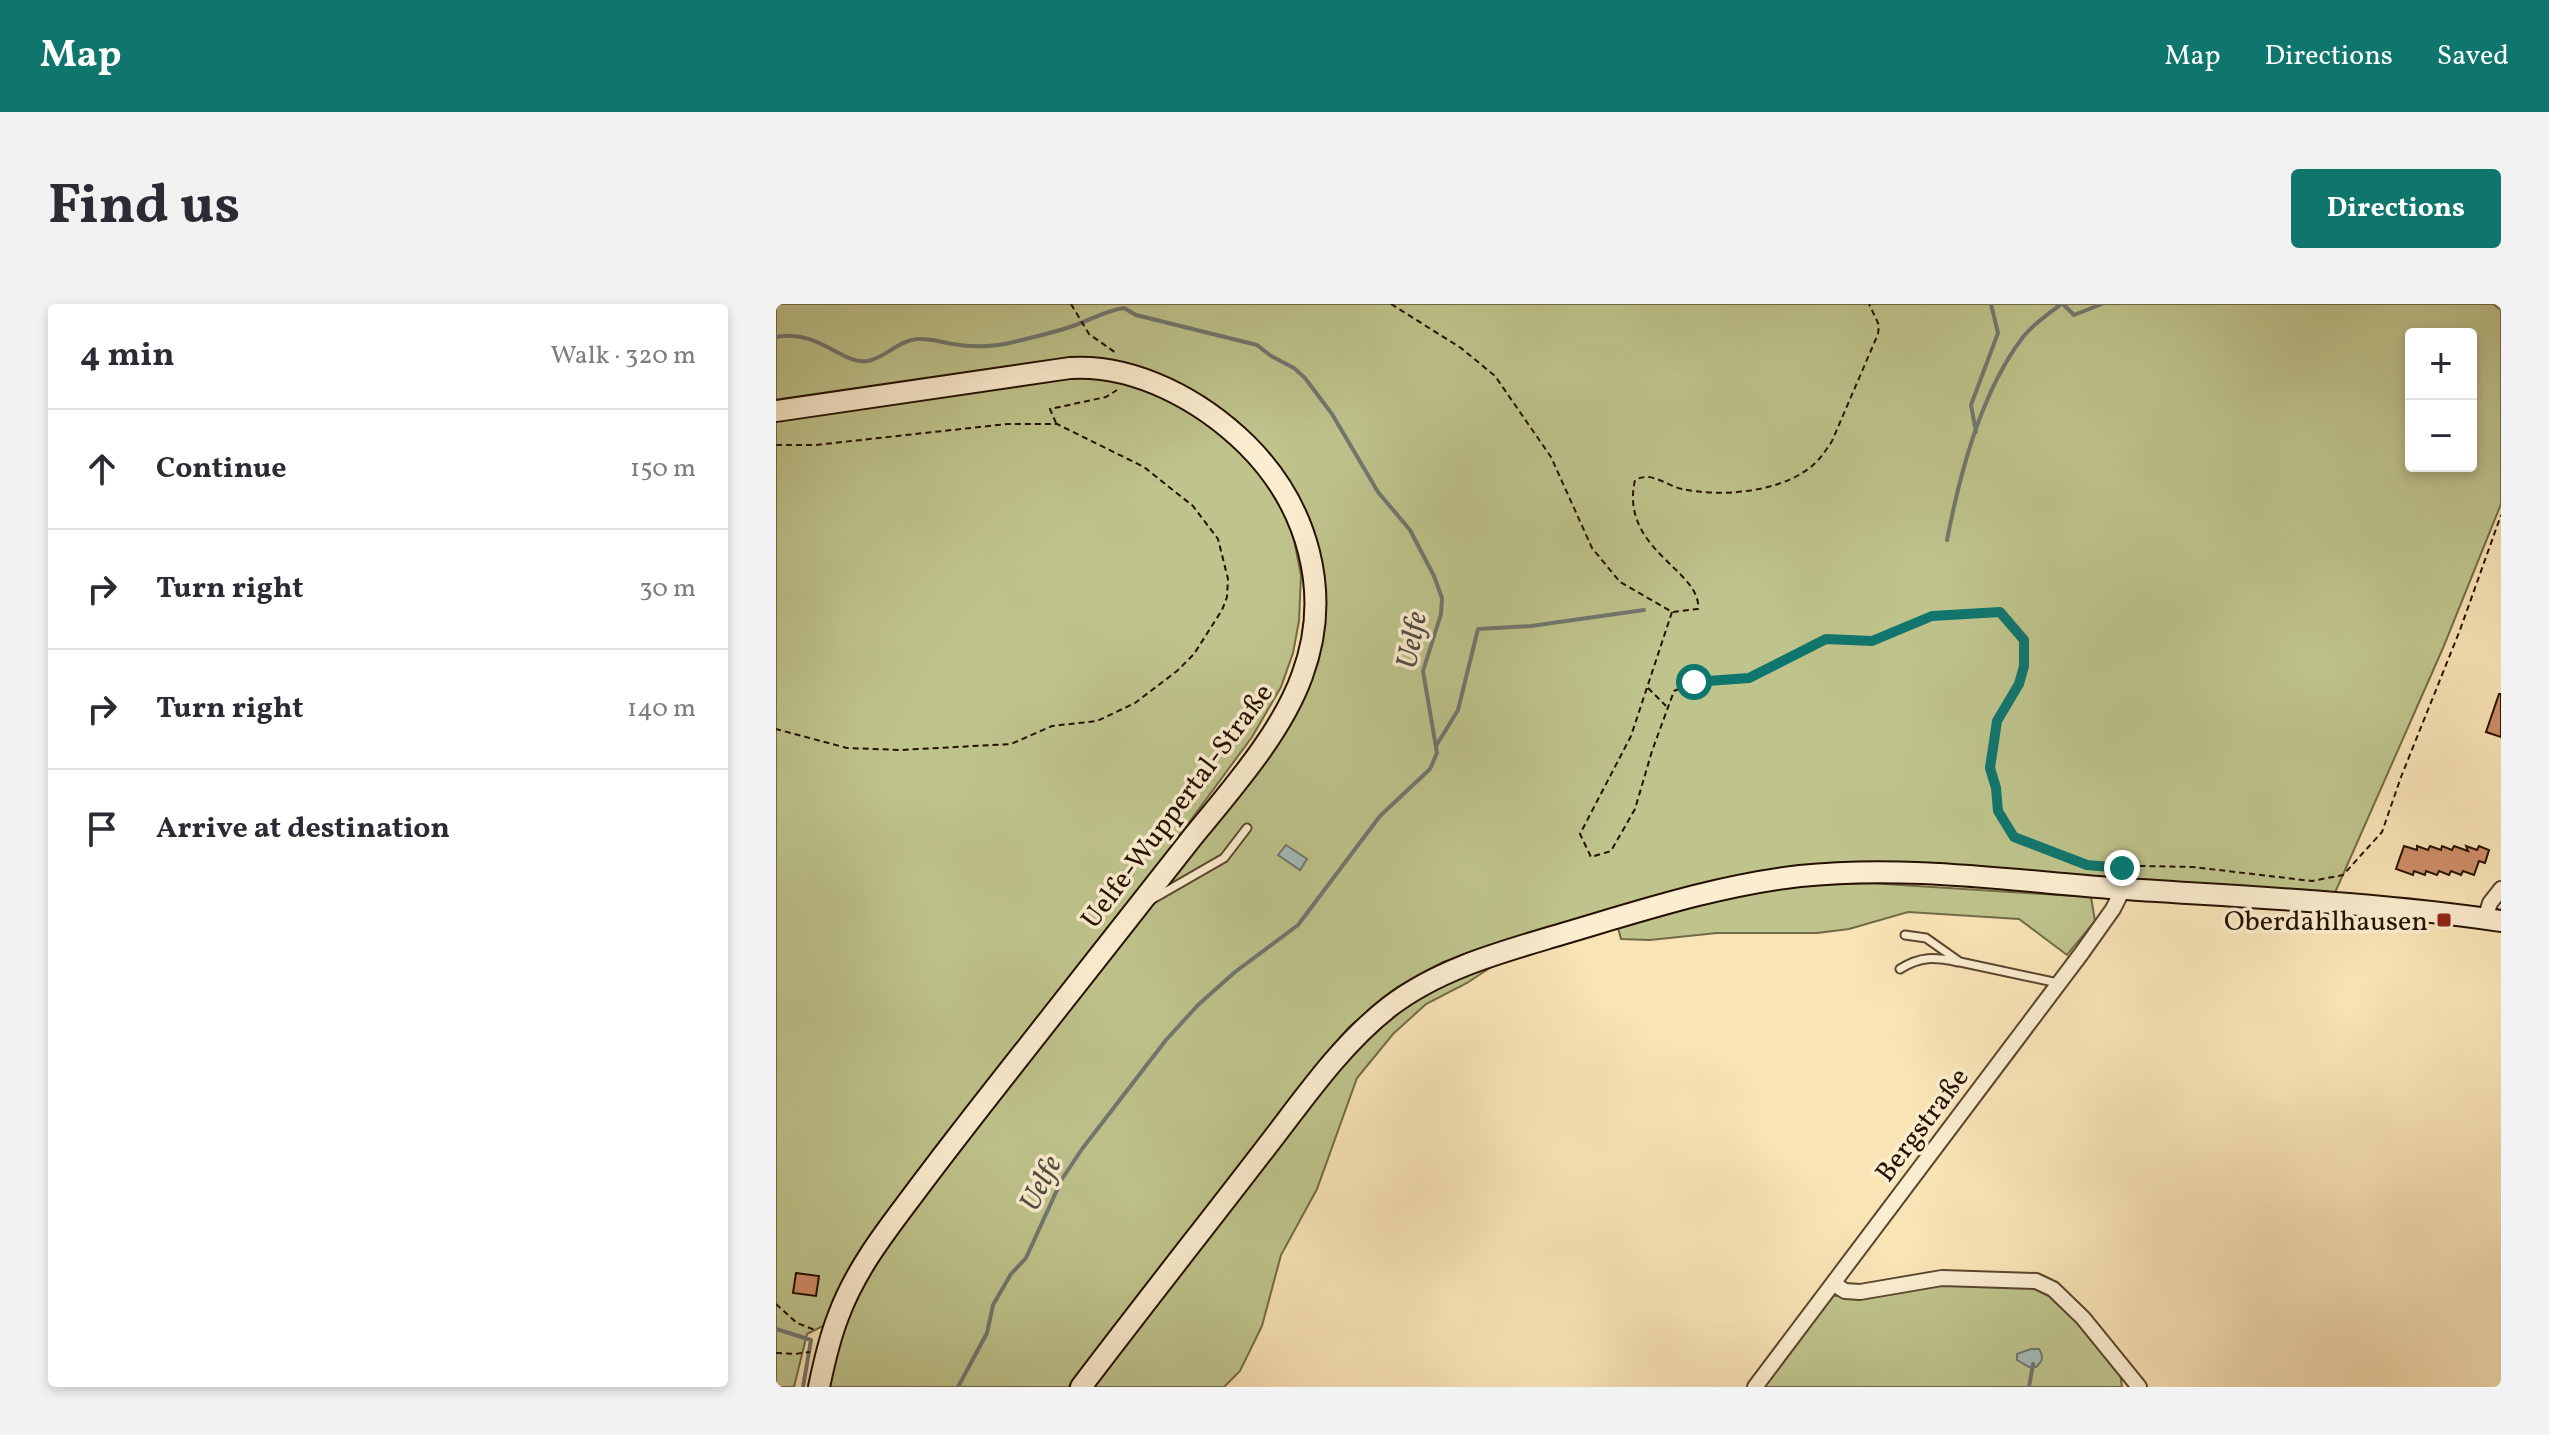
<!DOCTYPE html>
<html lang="en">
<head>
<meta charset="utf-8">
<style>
  :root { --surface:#fff; --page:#f2f2f3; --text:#2b2b33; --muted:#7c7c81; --line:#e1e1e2; --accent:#0f766e }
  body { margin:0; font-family:Vollkorn,serif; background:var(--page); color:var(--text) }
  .controls { position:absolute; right:24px; top:24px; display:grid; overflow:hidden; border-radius:8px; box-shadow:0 4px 12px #0003 }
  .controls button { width:72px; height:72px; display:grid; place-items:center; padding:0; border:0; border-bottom:2px solid var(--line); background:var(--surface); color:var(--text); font:40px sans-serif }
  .stop { position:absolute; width:24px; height:24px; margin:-18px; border:6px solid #0f766e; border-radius:50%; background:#fff }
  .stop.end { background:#0f766e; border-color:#fff; box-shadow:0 2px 8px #0008 }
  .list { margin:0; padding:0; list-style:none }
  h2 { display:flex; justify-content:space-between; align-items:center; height:104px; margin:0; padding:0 32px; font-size:34px }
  h2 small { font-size:26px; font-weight:400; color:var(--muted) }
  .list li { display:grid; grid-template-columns:52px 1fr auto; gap:24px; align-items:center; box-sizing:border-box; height:120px; padding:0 32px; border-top:2px solid var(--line) }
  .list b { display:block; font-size:30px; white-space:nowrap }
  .list em { font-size:26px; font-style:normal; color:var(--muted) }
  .icon { flex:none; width:44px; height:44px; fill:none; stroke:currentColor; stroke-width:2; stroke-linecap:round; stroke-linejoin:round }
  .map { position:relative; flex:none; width:1725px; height:1083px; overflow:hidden; border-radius:8px }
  header { display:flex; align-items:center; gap:48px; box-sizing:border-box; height:112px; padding:0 40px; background:var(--accent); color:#fff }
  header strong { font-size:38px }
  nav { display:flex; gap:44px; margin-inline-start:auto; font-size:28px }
  .intro { display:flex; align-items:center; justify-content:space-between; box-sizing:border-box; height:192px; padding:0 48px }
  h1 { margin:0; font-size:56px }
  .button { padding:20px 36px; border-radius:8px; background:var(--accent); color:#fff; font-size:28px; font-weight:700 }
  main { display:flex; gap:48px; padding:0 48px }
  aside { flex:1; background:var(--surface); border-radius:8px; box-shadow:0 4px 12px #0003 }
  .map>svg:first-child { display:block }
  .green { fill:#bfc48c; stroke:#726a46; stroke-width:2; fill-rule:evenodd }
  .water { fill:#a3bcba; stroke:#717770; stroke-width:2 }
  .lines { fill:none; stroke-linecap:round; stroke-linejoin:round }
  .stream { stroke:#717770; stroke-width:4 }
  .building { fill:#cf8d68; stroke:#251000; stroke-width:2 }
  .service-casing { stroke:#5a452e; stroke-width:11 }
  .minor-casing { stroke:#5a452e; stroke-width:18 }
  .secondary-casing { stroke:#251000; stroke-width:24 }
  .path { stroke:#251000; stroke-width:2; stroke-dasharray:6 4; stroke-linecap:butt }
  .service { stroke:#fbedd0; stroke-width:7 }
  .minor { stroke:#fbedd0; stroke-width:14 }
  .secondary { stroke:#fbedd0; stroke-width:20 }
  .route { stroke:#0f766e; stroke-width:10 }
  .poi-dot { fill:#8f2418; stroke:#fbedd0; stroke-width:3 }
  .labels { text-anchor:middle; stroke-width:7; stroke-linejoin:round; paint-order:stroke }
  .street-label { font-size:28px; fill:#251000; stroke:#fbedd0 }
  .poi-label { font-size:28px; fill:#251000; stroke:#fbedd0; text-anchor:end }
  .water-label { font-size:30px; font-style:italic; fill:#514c41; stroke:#fbedd0 }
</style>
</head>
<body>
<header>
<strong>Map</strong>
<nav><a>Map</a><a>Directions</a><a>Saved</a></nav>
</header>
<div class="intro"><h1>Find us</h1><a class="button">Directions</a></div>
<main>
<aside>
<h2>4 min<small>Walk · 320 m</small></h2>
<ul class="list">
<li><svg class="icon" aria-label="ahead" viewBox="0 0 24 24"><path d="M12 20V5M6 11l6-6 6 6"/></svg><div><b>Continue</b></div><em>150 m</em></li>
<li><svg class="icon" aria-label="right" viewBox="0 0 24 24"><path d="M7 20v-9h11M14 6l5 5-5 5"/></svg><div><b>Turn right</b></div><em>30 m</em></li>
<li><svg class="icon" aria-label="right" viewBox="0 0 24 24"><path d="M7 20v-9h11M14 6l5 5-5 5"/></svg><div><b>Turn right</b></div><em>140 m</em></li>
<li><svg class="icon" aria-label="arrive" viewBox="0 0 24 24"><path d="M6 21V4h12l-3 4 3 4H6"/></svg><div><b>Arrive at destination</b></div></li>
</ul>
</aside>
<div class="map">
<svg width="1725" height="1083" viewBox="0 0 1725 1083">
  <rect width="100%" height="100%" fill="#f9e4b6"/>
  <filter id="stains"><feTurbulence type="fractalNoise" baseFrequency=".0025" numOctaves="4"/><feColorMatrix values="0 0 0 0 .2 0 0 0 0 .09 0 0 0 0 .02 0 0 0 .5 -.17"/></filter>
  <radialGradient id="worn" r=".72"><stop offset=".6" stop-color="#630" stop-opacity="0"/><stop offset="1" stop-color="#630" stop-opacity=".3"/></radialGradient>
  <path class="green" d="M0 0H1717L1725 6V200L1667 344 1558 591 1338 576 939 577 667 658 620 684 573 723 546 754 292 1083H43L72 990 494 431 537 332 522 214 437 113 324 64 0 107ZM1635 30H1695V162H1635Z
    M323 66 402 95 474 154 497 187 516 226 525 271 523 317 517 349 505 383 476 433 339 619 161 841 53 1019 31 1030 18 1083H0V111Z
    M1094 579 1315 593 1319 617 1291 651 1243 615 1132 608 1073 625 1041 629H941L874 636 845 635 842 624 928 600 1017 582Z
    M732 652 691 679 650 700 617 730 581 774 541 885 505 951 486 1022 464 1067 448 1083H318L563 762C615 705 662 681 732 652Z
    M1222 975 1276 986 1344 1067 1346 1083H981L1052 992H1078L1124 983Z"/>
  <path class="water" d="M510 541 531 555 524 566 502 551Z
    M1255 1045H1263C1268 1052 1267 1057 1260 1063H1253L1241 1056V1050Z"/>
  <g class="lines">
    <path class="stream" d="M1287 0 1298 11 1326 0
      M0 33C41 24 68 62 92 57 110 53 122 37 141 35 155 34 164 38 177 40 198 44 217 43 238 38 257 33 277 29 297 22 315 16 328 7 348 4L360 11 481 41 495 52 518 64 529 74 556 110 602 188 634 226 658 272 666 294 665 310 647 367 661 449 654 465 604 512 522 621 459 668 422 701 390 736 306 845 286 875 250 954 235 970 217 1001 211 1029 182 1083
      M1200 128 1195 101 1222 29 1215 0
      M1171 236C1184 169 1205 88 1247 33 1257 20 1273 10 1285 0
      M660 442 682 406 702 325 755 322 868 306
      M0 1025 35 1036 27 1083
      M1253 1083 1257 1060"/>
  </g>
  <path class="building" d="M1723 390H1725V433L1710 428Z
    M1628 542 1641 546V542L1652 546 1654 542 1665 546 1666 542 1676 546 1678 542 1692 547 1690 542 1701 546 1703 542 1713 546 1709 559 1703 557 1698 571 1687 567 1685 571 1675 567 1673 571 1663 567 1661 571 1650 567 1649 571 1638 567 1637 571 1620 565Z
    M20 969 43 972 40 992 17 989Z"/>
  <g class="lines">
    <defs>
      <path id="service" d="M375 596 448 554 471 524
        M1129 631 1150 634 1184 658 1282 679
        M1124 665C1145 652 1158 653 1182 658"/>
      <path id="minor" d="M1709 615 1714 599 1725 585
        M1058 980 1069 987 1084 988 1166 974 1260 977 1277 985 1307 1014 1363 1083
        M979 1083 1305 650 1337 605 1347 585"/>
      <path id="secondary" d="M0 107 294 64C359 60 425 96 471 141 532 202 557 289 526 372 505 430 454 487 415 535 354 613 292 691 231 769 198 811 166 852 134 895 106 932 78 969 62 1013 53 1036 48 1059 43 1083
        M305 1083C364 1005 425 928 485 850 525 799 562 743 613 703 664 664 726 648 786 630 864 607 943 581 1024 572 1126 561 1232 576 1334 584 1465 593 1595 598 1725 617"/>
    </defs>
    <use href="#service" class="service-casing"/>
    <use href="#minor" class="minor-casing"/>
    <use href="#secondary" class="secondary-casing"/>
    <path class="path" d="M295 0 313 30 340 49
      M615 0 685 44 719 72 775 153 816 244 844 278 896 308 922 305C926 266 843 246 859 176 876 167 889 181 906 185 943 193 1000 189 1032 165 1042 158 1049 148 1056 137L1102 30 1103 21 1093 0
      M280 119 274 105 330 93 341 86
      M0 141H39L231 120H281L368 163 417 202 442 235 452 275 451 293 446 306 418 350 401 367 359 399 321 417 276 422 235 440 125 446 71 444 0 425
      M896 308 855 432 804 530 815 553 835 547 859 505 876 447 898 387 918 378 973 374 1050 335 1096 337 1156 312 1224 308 1248 336V362L1243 380 1221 417 1214 464 1220 484 1222 507 1238 533 1311 561 1417 563 1536 577 1567 571 1606 528 1625 473 1684 326 1725 211
      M872 384 890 402
      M0 1000 21 1019 39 1026
      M0 1049 19 1050 34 1048"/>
    <use href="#service" class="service"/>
    <use href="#minor" class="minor"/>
    <use href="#secondary" class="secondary"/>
  </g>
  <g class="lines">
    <path class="route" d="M918 378 973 374 1050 335 1096 337 1156 312 1224 308 1248 336V362L1243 380 1221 417 1214 464 1220 484 1222 507 1238 533 1311 561 1346 564"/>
  </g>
  <rect class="poi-dot" x="1660" y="608" width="16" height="16" rx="4"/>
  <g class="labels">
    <g class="street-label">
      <text transform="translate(400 501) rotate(-53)" y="10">Uelfe-Wuppertal-Straße</text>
      <text transform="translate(1145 820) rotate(-53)" y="10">Bergstraße</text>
    </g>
    <g class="poi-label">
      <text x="1652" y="626">Oberdahlhausen</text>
    </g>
    <g class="water-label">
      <text transform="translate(635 336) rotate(-79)" y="10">Uelfe</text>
      <text transform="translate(264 879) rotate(-63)" y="10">Uelfe</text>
    </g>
  </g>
  <rect width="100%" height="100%" filter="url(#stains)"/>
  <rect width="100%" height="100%" fill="url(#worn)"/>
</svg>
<div class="controls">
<button>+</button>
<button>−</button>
</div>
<div class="stop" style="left:918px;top:378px"></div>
<div class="stop end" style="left:1346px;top:564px"></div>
</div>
</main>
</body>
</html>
